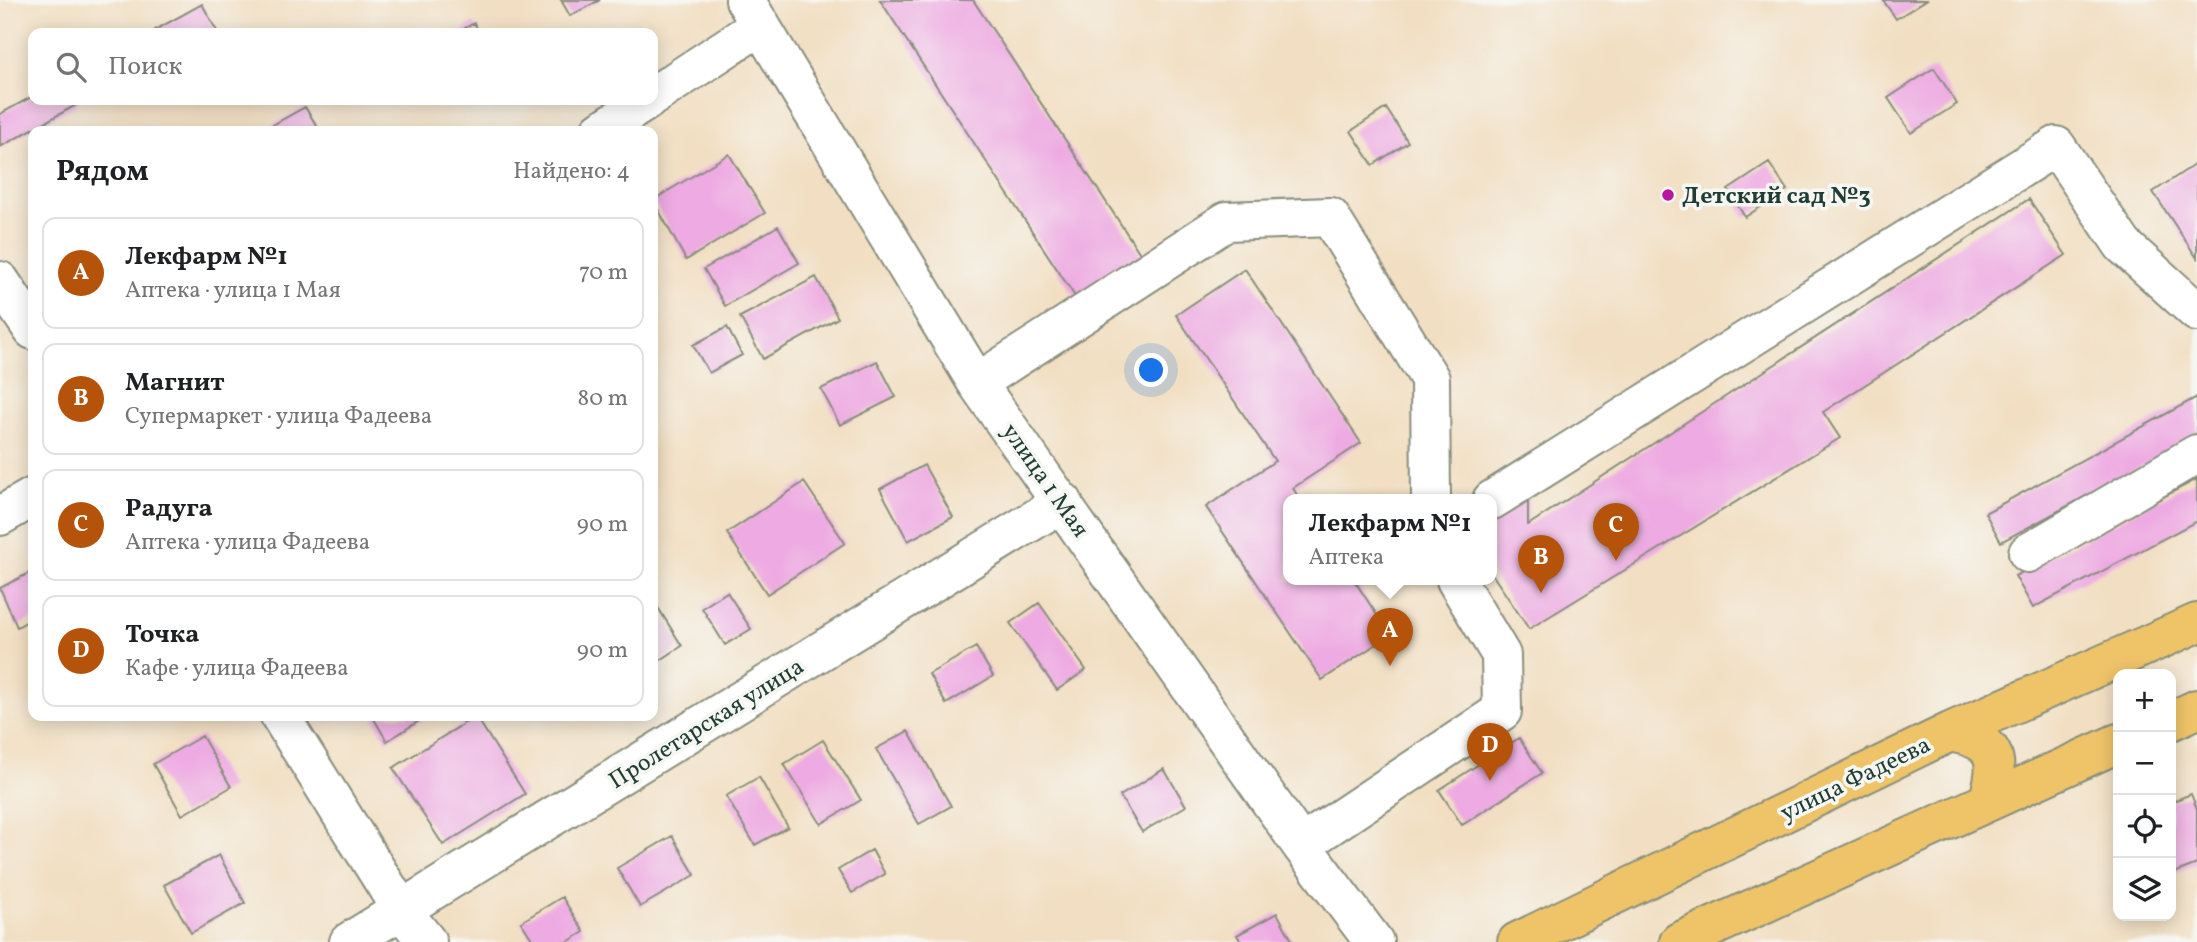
<!DOCTYPE html>
<html lang="ru">
<head>
<meta charset="utf-8">
<style>
  :root { --surface:#fff; --page:#f2f2f2; --text:#202124; --muted:#757577; --line:#e0e0e0; --accent:#b45309 }
  body { margin:0; font-family:Vollkorn,serif; background:var(--page); color:var(--text) }
  .controls { position:absolute; right:21px; bottom:21px; display:grid; overflow:hidden; border-radius:14px; box-shadow:0 4px 18px #0003 }
  .controls button { width:63px; height:63px; display:grid; place-items:center; padding:0; border:0; border-bottom:2px solid var(--line); background:var(--surface); color:var(--text); font:35px sans-serif }
  .you { position:absolute; left:1152px; top:371px; width:24px; height:24px; margin:-18px; border:5px solid #fff; border-radius:50%; background:#1a73e8; box-shadow:0 0 0 10px #1a73e833 }
  .badge { display:grid; place-items:center; width:46px; height:46px; border-radius:50%; background:var(--accent); color:#fff; font-size:23px; font-weight:700 }
  .pin { position:absolute; translate:-50% -58px; filter:drop-shadow(0 2px 4px #0008) }
  .pin::after { content:''; position:absolute; top:37px; width:24px; height:21px; background:inherit; clip-path:polygon(0 0,100% 0,50% 100%) }
  .popup { position:absolute; left:1283px; top:494px; width:214px; height:91px; box-sizing:border-box; display:grid; place-content:center; border-radius:14px; background:var(--surface); filter:drop-shadow(0 2px 5px #0005); font-size:23px; white-space:nowrap; color:var(--muted) }
  .popup b { font-size:26px; color:var(--text) }
  .popup::after { content:''; position:absolute; left:50%; top:100%; margin-left:-14px; border:14px solid transparent; border-top-color:var(--surface) }
  .list { margin:0; padding:0; list-style:none }
  h2 { display:flex; justify-content:space-between; align-items:center; height:91px; margin:0; padding:0 28px; font-size:30px }
  h2 small { font-size:23px; font-weight:400; color:var(--muted) }
  .list li { display:grid; grid-template-columns:46px 1fr auto; gap:21px; align-items:center; box-sizing:border-box; height:112px; margin:0 14px 14px; padding:0 14px; border:2px solid var(--line); border-radius:14px }
  .list b { display:block; font-size:26px; white-space:nowrap }
  .list p { margin:0; font-size:23px; white-space:nowrap; color:var(--muted) }
  .list em { font-size:23px; font-style:normal; color:var(--muted) }
  .icon { flex:none; width:38px; height:38px; fill:none; stroke:currentColor; stroke-width:2; stroke-linecap:round; stroke-linejoin:round }
  .map { position:relative; flex:none; width:2197px; height:942px; overflow:hidden }
  .search { position:absolute; background:var(--surface); box-shadow:0 4px 18px #0003; left:28px; top:28px; width:630px; height:77px; display:flex; align-items:center; gap:18px; box-sizing:border-box; padding:0 24px; border-radius:14px; color:var(--muted); font-size:26px }
  .panel { position:absolute; background:var(--surface); box-shadow:0 4px 18px #0003; left:28px; top:126px; width:630px; height:595px; border-radius:14px }
  .map>svg:first-child { display:block }
  .building { fill:#eeaae2 }
  .lines { fill:none; stroke-linecap:round; stroke-linejoin:round }
  .minor-casing { stroke:#888e7c; stroke-width:42 }
  .major-casing { stroke:#888e7c; stroke-width:42 }
  .minor { stroke:#fff; stroke-width:38 }
  .major { stroke:#efc469; stroke-width:38 }
  .poi-dot { fill:#b5179e; stroke:#f6f6f2; stroke-width:2.5 }
  .labels { text-anchor:middle; stroke-width:7; stroke-linejoin:round; paint-order:stroke }
  .poi-label { font-size:24px; font-weight:bold; fill:#1f3d34; stroke:#f6f6f2; text-anchor:start }
  .street-label { font-size:24px; fill:#1f3d34; stroke:#f6f6f2 }
</style>
</head>
<body>
<div class="map">
<svg width="2197" height="942" viewBox="0 0 2197 942">
  <rect width="100%" height="100%" fill="#f6f6f2"/>
  <filter id="ink" filterUnits="userSpaceOnUse"><feTurbulence type="fractalNoise" baseFrequency=".0143" numOctaves="2"/><feDisplacementMap in="SourceGraphic" scale="14" xChannelSelector="R" yChannelSelector="G"/><feConvolveMatrix kernelMatrix="1 2 1 2 8 2 1 2 1" color-interpolation-filters="sRGB"/></filter>
  <filter id="wash" filterUnits="userSpaceOnUse"><feTurbulence type="fractalNoise" baseFrequency=".00686" numOctaves="4" result="noise"/><feDisplacementMap in="SourceGraphic" scale="28" xChannelSelector="R" yChannelSelector="G"/><feGaussianBlur stdDeviation="1.57" result="paint"/><feColorMatrix in="noise" values="0 0 0 0 0 0 0 0 0 0 0 0 0 0 0 0 0 1.4 0 .05"/><feComposite in="paint" operator="in"/></filter>
  <g filter="url(#wash)">
    <rect width="100%" height="100%" fill="#f2dfc3"/>
    <g id="blocks">
      <path class="building" d="M561 0H600L570 16Z
        M880 0H973L1143 258 1078 301Z
        M1883 0H1926L1896 19Z
        M202 4 218 33H156L155 30Z
        M474 23 480 33H456Z
        M1934 68 1957 104 1911 133 1888 98Z
        M33 96V100H76L78 104 0 147V114Z
        M305 107 320 131H262Z
        M1386 108 1408 142 1373 165 1351 131Z
        M729 154 765 213 686 260 653 200Z
        M1769 163 1787 190 1745 217 1728 190Z
        M2197 163V258L2153 192Z
        M2029 199 2066 255 1823 412 1840 438 1529 629 1492 574V503L1528 498V525Z
        M778 226 799 263 725 306 704 269Z
        M1245 269 1361 443 1293 488 1300 500H1288V580H1354L1390 635 1322 680 1206 507 1275 461 1176 315Z
        M816 277 838 318 763 359 740 317Z
        M727 327 742 355 709 373 693 345Z
        M877 361 896 397 840 425 821 389Z
        M2197 397V436L2001 542 1985 513Z
        M924 465 953 517 908 541 880 489Z
        M2197 479V521L2033 608 2015 576Z
        M804 482 845 543 767 594 727 533Z
        M33 571V618L17 627 0 588Z
        M727 592 751 629 725 645 702 608Z
        M1039 603 1086 670 1057 690 1010 623Z
        M657 606 682 646 653 665V609Z
        M976 647 993 676 946 704 929 674Z
        M379 716H427L387 741 374 719Z
        M476 716 525 794 443 845 393 768Z
        M908 731 951 806 919 824 876 749Z
        M202 736 231 787 182 815 153 764Z
        M1519 738 1542 773 1462 825 1439 790Z
        M823 740 861 800 821 824 784 764Z
        M1164 769 1186 806 1142 832 1120 796Z
        M759 777 788 827 755 845 726 796Z
        M2191 794 2197 809V864L2171 874V802Z
        M672 836 695 875 640 907 617 868Z
        M872 850 885 874 852 893 838 870Z
        M219 855 245 903 191 933 164 885Z
        M562 897 584 932 567 942H534L521 922Z
        M1277 913 1293 942H1241L1237 935Z"/>
    </g>
  </g>
  <g filter="url(#ink)">
    <use href="#blocks" fill-opacity="0" stroke="#888e7c" stroke-width="2"/>
    <g class="lines">
      <defs>
        <path id="minor" d="M745 0 977 383 1301 845 1374 942
          M653 96 761 25
          M600 131 648 100
          M0 281 33 330
          M977 383 1227 221 1330 217 1430 379 1431 500
          M1492 500 2056 146 2123 245 2197 312
          M0 516 33 497
          M2028 553 2197 454
          M280 716 402 911 427 942
          M1301 845 1502 711 1501 655 1456 580
          M349 942 1063 502"/>
        <path id="major" d="M2171 721 2197 709
          M1950 732C1996 741 2001 756 1989 799
          M1517 942 1950 732 2197 623
          M1679 942 2118 743"/>
      </defs>
      <use href="#minor" class="minor-casing"/>
      <use href="#major" class="major-casing"/>
      <use href="#minor" class="minor"/>
      <use href="#major" class="major"/>
    </g>
  </g>
  <circle class="poi-dot" cx="1668" cy="195" r="7"/>
  <g class="labels">
    <g class="poi-label">
      <text x="1682" y="203">Детский сад №3</text>
    </g>
    <g class="street-label">
      <text transform="translate(1046 480) rotate(55)" y="8">улица 1 Мая</text>
      <text transform="translate(706 723) rotate(-32)" y="8">Пролетарская улица</text>
      <text transform="translate(1855 778) rotate(-26)" y="8">улица Фадеева</text>
    </g>
  </g>
</svg>
<div class="controls">
<button>+</button>
<button>−</button>
<button><svg class="icon" aria-label="locate" viewBox="0 0 24 24"><circle cx="12" cy="12" r="6"/><path d="M12 2v4M12 18v4M2 12h4M18 12h4"/></svg></button>
<button><svg class="icon" aria-label="layers" viewBox="0 0 24 24"><path d="M12 4l9 5-9 5-9-5zM3 14l9 5 9-5"/></svg></button>
</div>
<div class="you"></div>
<div class="pin badge" style="left:1390px;top:666px">A</div>
<div class="popup"><b>Лекфарм №1</b>Аптека</div>
<div class="pin badge" style="left:1541px;top:593px">B</div>
<div class="pin badge" style="left:1616px;top:561px">C</div>
<div class="pin badge" style="left:1490px;top:781px">D</div>
<div class="search"><svg class="icon" aria-label="search" viewBox="0 0 24 24"><circle cx="10" cy="10" r="6"/><path d="M15 15l6 6"/></svg>Поиск</div>
<section class="panel">
<h2>Рядом<small>Найдено: 4</small></h2>
<ul class="list">
<li><span class="badge">A</span><div><b>Лекфарм №1</b><p>Аптека · улица 1 Мая</p></div><em>70 m</em></li>
<li><span class="badge">B</span><div><b>Магнит</b><p>Супермаркет · улица Фадеева</p></div><em>80 m</em></li>
<li><span class="badge">C</span><div><b>Радуга</b><p>Аптека · улица Фадеева</p></div><em>90 m</em></li>
<li><span class="badge">D</span><div><b>Точка</b><p>Кафе · улица Фадеева</p></div><em>90 m</em></li>
</ul>
</section>
</div>
</body>
</html>
